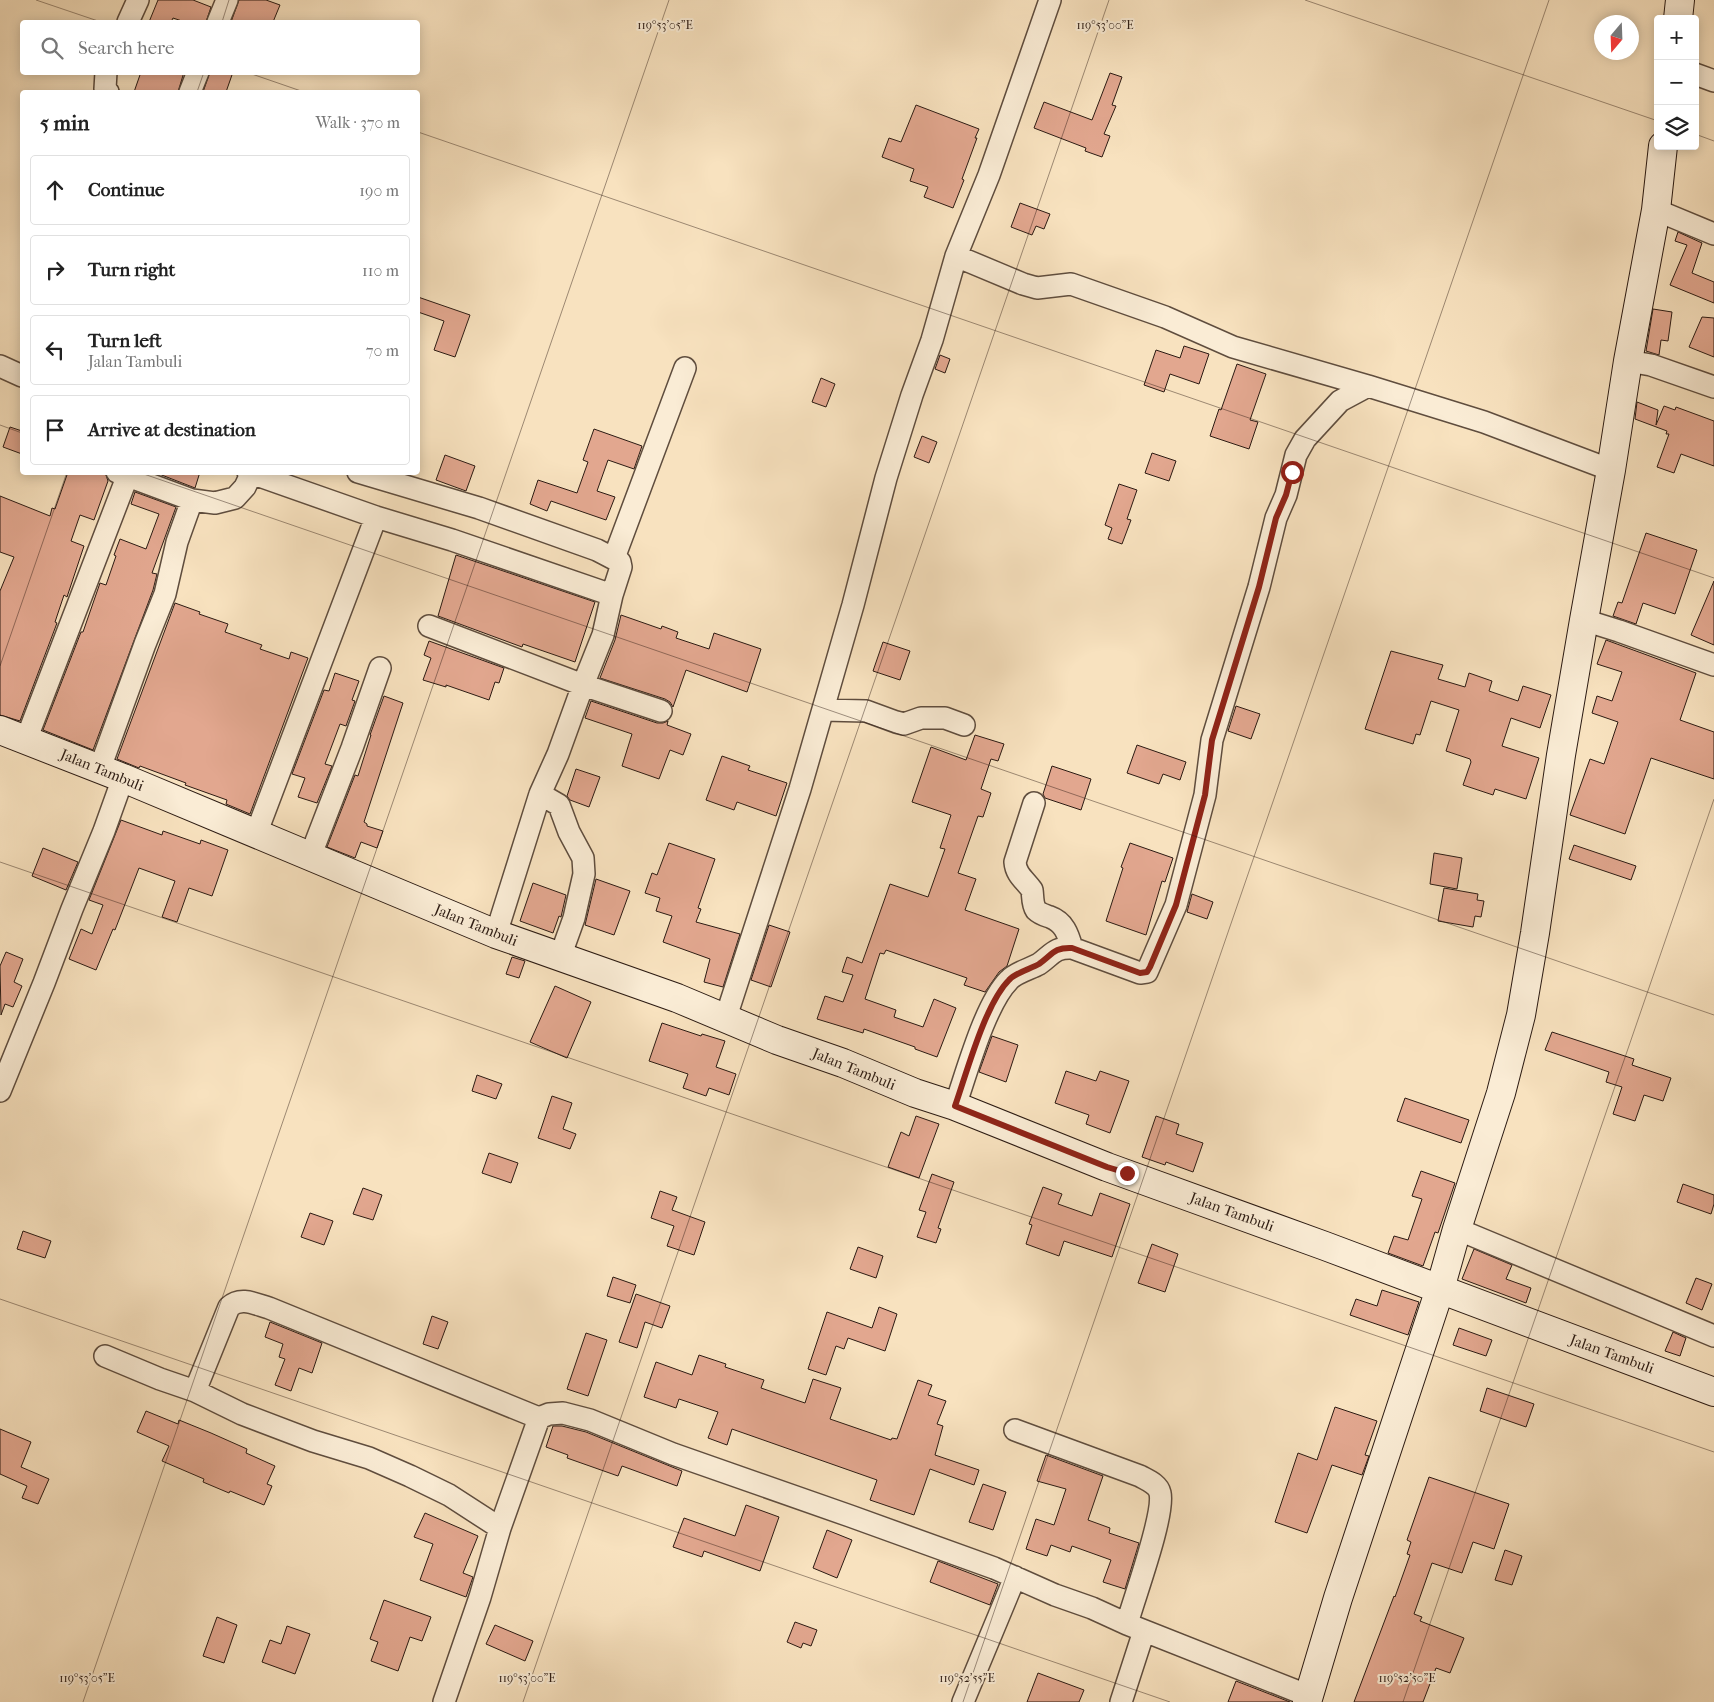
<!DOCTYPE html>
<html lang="en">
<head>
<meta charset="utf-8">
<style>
  :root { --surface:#fff; --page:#f6f6f6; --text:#222; --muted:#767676; --line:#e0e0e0 }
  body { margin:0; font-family:"IM FELL French Canon",serif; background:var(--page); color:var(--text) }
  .controls { position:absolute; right:15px; top:15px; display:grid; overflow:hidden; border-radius:5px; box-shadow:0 2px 12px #0003 }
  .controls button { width:45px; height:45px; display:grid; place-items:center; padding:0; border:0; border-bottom:1px solid var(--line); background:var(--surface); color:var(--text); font:25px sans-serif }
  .compass { position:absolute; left:1594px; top:15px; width:45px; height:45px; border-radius:50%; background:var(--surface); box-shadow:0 2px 12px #0003; rotate:199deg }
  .stop { position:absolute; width:15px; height:15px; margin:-11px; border:4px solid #8f2418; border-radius:50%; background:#fff }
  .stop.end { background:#8f2418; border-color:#fff; box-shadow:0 1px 5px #0008 }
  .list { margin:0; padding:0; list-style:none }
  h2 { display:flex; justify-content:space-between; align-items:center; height:65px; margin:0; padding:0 20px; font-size:21px }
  h2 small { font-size:16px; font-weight:400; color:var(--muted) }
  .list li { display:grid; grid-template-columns:32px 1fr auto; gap:15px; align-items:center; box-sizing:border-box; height:70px; margin:0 10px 10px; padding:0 10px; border:1px solid var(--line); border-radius:5px }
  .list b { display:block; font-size:19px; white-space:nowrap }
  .list p { margin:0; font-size:16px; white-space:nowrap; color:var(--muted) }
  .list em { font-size:16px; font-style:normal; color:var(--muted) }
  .icon { flex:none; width:28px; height:28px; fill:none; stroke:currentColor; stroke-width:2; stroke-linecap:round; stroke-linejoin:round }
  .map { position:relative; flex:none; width:1714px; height:1702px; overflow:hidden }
  .search { position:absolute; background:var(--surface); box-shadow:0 2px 12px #0003; left:20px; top:20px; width:400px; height:55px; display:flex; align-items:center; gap:12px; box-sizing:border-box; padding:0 18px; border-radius:5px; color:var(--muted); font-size:19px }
  .panel { position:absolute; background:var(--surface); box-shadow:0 2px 12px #0003; left:20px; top:90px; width:400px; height:385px; border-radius:5px }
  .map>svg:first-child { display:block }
  .building { fill:#e2a78f; stroke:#2c1b13 }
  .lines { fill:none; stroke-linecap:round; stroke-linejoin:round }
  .street-casing { stroke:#5f4d3e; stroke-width:24 }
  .secondary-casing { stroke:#2c1b13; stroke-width:30 }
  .street { stroke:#faecd5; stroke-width:21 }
  .secondary { stroke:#faecd5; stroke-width:28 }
  .route { stroke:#8f2418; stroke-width:6 }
  .ticks { fill:none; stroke:#2c1b13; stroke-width:1; stroke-opacity:0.45 }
  .labels { text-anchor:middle; stroke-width:4; stroke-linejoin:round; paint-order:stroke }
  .street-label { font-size:15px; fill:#2c1b13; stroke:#faecd5 }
  .ticks-label { font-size:12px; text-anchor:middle; fill:#2c1b13; stroke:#faecd5; stroke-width:4; stroke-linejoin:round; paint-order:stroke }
</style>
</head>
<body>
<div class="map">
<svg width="1714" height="1702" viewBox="0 0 1714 1702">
  <rect width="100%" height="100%" fill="#f8e2bf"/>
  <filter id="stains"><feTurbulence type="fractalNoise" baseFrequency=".004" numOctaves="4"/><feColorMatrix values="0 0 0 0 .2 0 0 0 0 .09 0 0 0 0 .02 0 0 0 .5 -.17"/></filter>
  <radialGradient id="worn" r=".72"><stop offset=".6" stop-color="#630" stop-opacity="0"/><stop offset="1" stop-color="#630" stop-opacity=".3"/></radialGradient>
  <path class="building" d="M158 0H193L211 7 206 22H185L173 18 171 22H149Z
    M239 0H266L280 5 273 22H231Z
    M141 72H184L178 92H134Z
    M210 72H233L226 92H203Z
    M1110 73 1122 77 1112 105 1116 106 1104 134 1110 136 1102 157 1085 151 1086 148 1034 128 1044 102 1092 120Z
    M916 105 979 129 975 138H977L962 179 964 180 953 208 924 197 928 187 910 181 914 169 882 157 889 138 901 142Z
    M1020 203 1050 214 1044 229 1036 226 1032 235 1011 227Z
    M1678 232 1702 243 1692 273 1714 282V303L1670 285 1687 245 1675 241Z
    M418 297 470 315 455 357 434 350 444 321 418 312Z
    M1653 309 1672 312 1668 341 1661 340 1659 355 1646 351Z
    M1702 317 1714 318V357L1689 347Z
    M1184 346 1209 354 1199 384 1170 374 1164 392 1144 385 1156 350 1180 358Z
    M940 355 950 359 945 373 935 369Z
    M1237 364 1266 374 1250 420 1258 422 1249 449 1210 436 1219 409 1221 410Z
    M821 378 835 384 826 407 812 402Z
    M1637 402 1658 410 1656 425 1664 406 1675 410 1676 407 1714 421V466L1681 454 1674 473 1657 467 1669 434H1666L1667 431 1635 419Z
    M10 427 22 431V454L3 447Z
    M594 429 642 446 634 469 608 460 597 491 615 497 606 520 551 501 547 511 530 504 538 480 577 493 588 462 583 460Z
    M922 436 937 442 929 463 914 457Z
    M1152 453 1176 461 1169 481 1145 473Z
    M445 455 475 466 466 491 436 480Z
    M68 472H105L108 481 94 520 80 515 71 541 84 546 67 597 64 595 55 622 57 623 20 721 0 715V591L14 557 0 552V496L50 516 52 508 55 509Z
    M154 472H200L195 488Z
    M1119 484 1137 490 1127 519 1131 520 1122 544 1108 539 1112 528 1105 525Z
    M135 492 176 507 152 573 157 574 153 590 93 750 43 730 81 632H83L100 583 106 585 116 556 114 555 120 539 146 549 159 514 131 504Z
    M1646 533 1697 550 1675 614 1643 603 1636 624 1613 616 1618 602 1622 603Z
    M456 555 595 602 575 662 523 644 522 647 438 616Z
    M1714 581V645L1691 635Z
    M175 603 200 612 199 614 228 624 225 632 262 645 260 649 289 659 291 652 308 658 250 814 226 804 227 800 185 785 186 783 140 766 139 768 117 759Z
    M621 615 661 629 662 626 678 632 676 638 709 649 714 633 761 649 747 692 686 670 673 707 670 702 665 699 600 678 615 640Z
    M1606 640 1696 673 1680 720 1714 732V779L1651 758 1625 834 1570 815 1590 759 1604 764 1618 722 1592 713 1597 696 1612 701 1622 672 1597 664Z
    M429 641 504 668 499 683 495 682 489 700 446 685V687L423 680 431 658 424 655Z
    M883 642 910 651 900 680 873 671Z
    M1391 651 1443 665 1438 679 1465 687 1469 673 1492 681 1489 691 1518 701 1523 686 1551 695 1540 728 1511 718 1502 746 1539 758 1526 799 1495 789 1493 795 1463 785 1471 762 1470 759 1446 751 1459 710 1431 701 1420 735 1416 734 1413 744 1365 729Z
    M335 673 359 681 352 700 355 701 346 726 340 724 325 764 332 766 317 803 298 797 305 778 292 774 324 690 329 691Z
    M384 696 403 703 364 822 367 824V826L383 831 377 848 361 842 355 858 327 847 355 775 358 776 371 735H370Z
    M591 701 657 723H663L668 721 667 725 691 734 683 755 670 750 659 779 622 766 632 734 585 718Z
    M1236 706 1260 714 1251 739 1228 731Z
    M975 735 1004 744 998 761 991 759 981 789 991 793 983 817 978 816 958 873 976 879 965 910 1019 929 1007 966 999 972 985 992 964 985 967 978 886 950 884 954 880 953 865 999 896 1010 894 1017 923 1027 934 999 956 1008 937 1057 915 1049V1047L864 1029 863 1033 817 1019 825 996 843 1002 853 975 842 972 847 957 862 963 890 884 928 897 945 849 940 848 951 815 912 802 931 747 966 760Z
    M1137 745 1186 762 1180 780 1163 774 1159 784 1127 773Z
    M722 756 750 766 748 770 787 783 776 816 737 802 734 810 706 800Z
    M1052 766 1091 779 1081 810 1045 798 1043 794Z
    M576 769 600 777 589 807 570 800 567 796Z
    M121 820 162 835 163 831 200 844 201 840 228 850 212 896 189 888 177 922 162 917 175 881 139 868 115 930 113 929 96 970 69 959 81 929 92 934 103 905 89 900Z
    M669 843 715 859 698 908 701 909 696 922 740 934 723 987 704 982 710 959 663 942 672 916 656 911 660 898 645 893 652 873 657 875Z
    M1130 843 1173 858 1165 882 1162 881 1146 935 1106 921 1123 868 1121 867Z
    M1574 845 1636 866 1631 880 1569 859Z
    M43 848 78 862 66 890 32 876Z
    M1434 853 1462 858 1457 889 1430 884Z
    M596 879 630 891 614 935 585 925Z
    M533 883 566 895 561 917 559 916 553 933 520 921Z
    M1444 888 1478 894 1477 900 1484 901 1481 917 1475 916 1473 927 1438 921Z
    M1192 894 1213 902 1207 919 1187 912Z
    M769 925 790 932 771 987 751 980Z
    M6 952 23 959 14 982 22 986 13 1007 5 1004 1 1015 0 966Z
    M512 957 525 961 519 978 506 974Z
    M555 986 591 1002 567 1058 530 1042Z
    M662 1023 701 1036 702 1034 725 1041 716 1067 736 1074 729 1095 709 1088 706 1096 683 1088 688 1074 649 1061Z
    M1552 1032 1634 1059 1632 1065 1671 1078 1663 1101 1644 1095 1635 1121 1613 1114 1622 1087 1606 1082 1609 1072 1545 1050Z
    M992 1036 1018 1045 1006 1082 979 1072Z
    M1066 1071 1096 1081 1100 1071 1129 1081 1110 1133 1086 1124 1089 1115 1055 1103Z
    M477 1075 502 1084 496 1099 472 1091Z
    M552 1096 572 1103 563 1129 576 1134 570 1149 538 1138Z
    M1405 1098 1469 1120 1461 1143 1397 1121Z
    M916 1116 939 1124 919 1178 888 1167 901 1132 909 1136Z
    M1156 1116 1179 1124 1176 1134 1203 1143 1193 1172 1166 1162 1165 1165 1142 1157Z
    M489 1153 518 1163 511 1183 482 1173Z
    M1421 1171 1455 1183 1438 1233 1435 1232 1423 1266 1388 1253 1394 1236 1408 1240 1422 1199 1412 1196Z
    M932 1174 954 1182 938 1228 941 1229 936 1243 917 1237 926 1212 919 1210Z
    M1683 1184 1714 1195V1204L1711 1214 1677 1202Z
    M1043 1187 1062 1194 1058 1204 1092 1216 1100 1193 1130 1204 1112 1257 1064 1241 1059 1256 1026 1244 1032 1225 1029 1224Z
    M363 1188 382 1195 373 1220 353 1214Z
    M660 1191 677 1197 672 1210 705 1222 694 1255 667 1246 674 1226 651 1218Z
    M310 1213 333 1221 324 1245 301 1237Z
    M23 1231 51 1241 45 1258 17 1249Z
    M1152 1244 1178 1254 1165 1292 1138 1283Z
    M858 1247 883 1256 876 1278 850 1269Z
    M1474 1249 1512 1265 1506 1279 1531 1288 1526 1303 1462 1279Z
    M613 1277 636 1285 630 1303 607 1296Z
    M1696 1278 1712 1284 1702 1310 1686 1303Z
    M1382 1290 1419 1302 1408 1335 1350 1315 1356 1299 1377 1306Z
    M636 1294 670 1306 662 1328 645 1322 637 1348 619 1342Z
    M879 1307 897 1314 885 1351 848 1338 844 1349 836 1346 826 1375 808 1369 827 1312 872 1328Z
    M432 1316 448 1322 438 1349 423 1344Z
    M270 1322 322 1343 312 1373 299 1368 291 1391 275 1385 285 1359 279 1357 283 1344 265 1337Z
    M1459 1328 1492 1340 1486 1356 1453 1345Z
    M1673 1332 1686 1338 1680 1356 1665 1351Z
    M586 1333 607 1340 588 1396 567 1389Z
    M699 1355 726 1364 725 1367 764 1380 761 1388 805 1403 813 1379 841 1388 830 1419 891 1440 892 1438 897 1439 918 1380 932 1385 928 1395 946 1401 937 1424 943 1426 935 1455 979 1470 974 1485 930 1469 914 1515 870 1500 877 1480 732 1429 727 1445 708 1438 718 1412 679 1399 676 1408 644 1397 656 1362 692 1375Z
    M1487 1388 1534 1404 1526 1427 1480 1411Z
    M1335 1407 1377 1421 1365 1455 1369 1456 1362 1475 1332 1465 1307 1533 1275 1522 1298 1453 1317 1460Z
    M146 1411 178 1424 179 1420 211 1433 247 1449 246 1453 275 1466 267 1484 272 1486 264 1505 230 1491 229 1493 203 1482 204 1479 162 1461 169 1446 137 1432Z
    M553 1426H562L586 1432 682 1471 677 1486 622 1466 618 1476 567 1458 568 1455 546 1447Z
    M0 1429 31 1442 21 1467 49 1479 38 1504 22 1498 27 1486 0 1474Z
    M1046 1455 1103 1476 1088 1520 1110 1528 1109 1533 1139 1543 1125 1589 1103 1582 1111 1560 1072 1546 1070 1552 1051 1545 1047 1556 1026 1549 1036 1519 1054 1525 1066 1489 1037 1481Z
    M1429 1477 1509 1504 1494 1549 1473 1542 1462 1573 1432 1563 1414 1614 1422 1617 1420 1621 1464 1638 1450 1673 1436 1668 1423 1702H1354L1394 1596 1395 1597 1410 1555 1407 1554 1411 1542 1407 1540Z
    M983 1484 1006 1492 993 1530 969 1522Z
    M746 1505 779 1517 760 1571 704 1551 702 1557 673 1547 684 1518 735 1536Z
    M425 1513 478 1536 463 1573 473 1577 466 1597 420 1580 433 1544 414 1537Z
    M827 1530 852 1540 837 1578 813 1568Z
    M1505 1550 1522 1556 1512 1585 1495 1580Z
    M938 1561 998 1584 990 1605 930 1582Z
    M384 1600 431 1617 422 1641 410 1637 398 1671 371 1661 378 1642 370 1639Z
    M217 1617 237 1625 224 1663 203 1656Z
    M795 1622 817 1630 811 1646 803 1643 801 1648 787 1642Z
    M495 1625 533 1641 525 1661 486 1644Z
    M287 1626 310 1634 295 1674 262 1662 270 1640 281 1644Z
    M1038 1673 1084 1690 1079 1702H1027Z
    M1236 1681 1290 1702H1228Z"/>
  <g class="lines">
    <defs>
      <path id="street" d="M128 22 138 0
        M218 22 227 0
        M106 72 105 89 108 92
        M1695 74 1714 81
        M190 92 198 72
        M1656 210 1714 234
        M956 256 1023 284 1037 288 1071 284 1165 317 1233 347 1368 386
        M1628 361 1651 365 1714 387
        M0 366 22 376
        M117 472 192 500 215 503 235 498 245 487 251 474
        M248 472 376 517 452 540 612 595
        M358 472 479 508 597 550 620 562 621 567 612 595 603 635 583 685 558 754 540 794 559 805 569 832 583 858 584 874 574 918 560 957
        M614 558 685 368
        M1584 620 1619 631 1714 665
        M429 626 583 685 661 711
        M823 710 866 711 896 722 904 724 921 718H945L964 725
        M26 740 129 472
        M100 768 145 644 165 594 177 542 192 500
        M1034 803 1015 862C1016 875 1025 880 1032 890 1033 896 1032 904 1036 910 1040 914 1044 915 1050 917 1064 922 1068 934 1072 948
        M256 834 376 517
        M310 857 352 748 380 668
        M496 934 540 794
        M726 1017 800 789 853 605 886 478 912 395 932 340 956 256 989 175 1050 0
        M0 1091 44 983 72 909 104 831 123 778
        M955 1106C967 1072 985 1004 1009 980 1015 973 1030 969 1039 964 1052 955 1054 947 1072 948L1140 973 1147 972 1176 905 1205 795 1212 740 1259 587 1276 518 1286 495 1296 455 1305 439 1340 401 1368 386 1484 422 1611 470
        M1457 1229 1714 1336
        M105 1356 160 1379 195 1391 242 1414 313 1441 369 1458 410 1476 449 1495 500 1528
        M195 1391 229 1307C241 1296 255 1304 269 1308L539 1418
        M1015 1430 1140 1476C1147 1480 1158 1484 1160 1493 1165 1515 1134 1598 1127 1624
        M444 1702 480 1597 500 1528 539 1418 549 1414 563 1413 590 1420 673 1454 850 1516 994 1568 1055 1595 1092 1608 1127 1624 1309 1696
        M963 1702 1015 1577
        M1121 1702 1144 1631"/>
      <path id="secondary" d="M1678 19 1680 0
        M0 730 123 778 496 934 677 998 777 1040 843 1063 915 1093 955 1106 1107 1167 1325 1246 1714 1392
        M1307 1702 1338 1598 1440 1289 1457 1229 1501 1093 1521 1015 1535 933 1561 755 1584 620 1611 470 1628 361 1656 210 1663 146"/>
    </defs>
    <use href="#street" class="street-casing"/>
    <use href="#secondary" class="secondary-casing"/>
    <use href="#street" class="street"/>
    <use href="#secondary" class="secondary"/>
  </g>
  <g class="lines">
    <path class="route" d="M1127 1173 1107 1167 955 1106C967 1072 985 1004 1009 980 1015 973 1030 969 1039 964 1052 955 1054 947 1072 948L1140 973 1147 972 1150 967 1176 905 1205 795 1212 740 1259 587 1276 518 1286 495 1292 472"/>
  </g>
  <path class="ticks" d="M36 0 101 22M1305 0 1658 121M222 22 229 0M246 72 304 92M197 92 204 72M418 132 1714 578M1695 134 1714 141M0 425 22 433M138 472 1714 1015M0 666 67 472M0 862 1714 1452M0 1299 1170 1702M83 1702 669 0M523 1702 1109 0M963 1702 1549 0M1403 1702 1714 799"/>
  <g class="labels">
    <g class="street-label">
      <text transform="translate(102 770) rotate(22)" y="5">Jalan Tambuli</text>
      <text transform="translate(476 925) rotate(22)" y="5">Jalan Tambuli</text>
      <text transform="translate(854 1069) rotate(22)" y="5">Jalan Tambuli</text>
      <text transform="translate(1232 1212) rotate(20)" y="5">Jalan Tambuli</text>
      <text transform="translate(1612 1354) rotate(20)" y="5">Jalan Tambuli</text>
    </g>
  </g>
  <g class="ticks-label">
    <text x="665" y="29">119°53'05"E</text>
    <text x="1105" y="29">119°53'00"E</text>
    <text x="87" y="1682">119°53'05"E</text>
    <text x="527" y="1682">119°53'00"E</text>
    <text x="967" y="1682">119°52'55"E</text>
    <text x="1407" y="1682">119°52'50"E</text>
  </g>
  <rect width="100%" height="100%" filter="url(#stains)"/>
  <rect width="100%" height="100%" fill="url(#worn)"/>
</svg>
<div class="controls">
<button>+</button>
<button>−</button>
<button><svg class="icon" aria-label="layers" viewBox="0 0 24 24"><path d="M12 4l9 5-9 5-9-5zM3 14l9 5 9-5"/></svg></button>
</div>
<svg class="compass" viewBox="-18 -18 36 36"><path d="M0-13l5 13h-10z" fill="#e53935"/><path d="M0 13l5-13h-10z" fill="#767676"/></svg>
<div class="stop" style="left:1292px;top:472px"></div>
<div class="stop end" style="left:1127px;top:1173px"></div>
<div class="search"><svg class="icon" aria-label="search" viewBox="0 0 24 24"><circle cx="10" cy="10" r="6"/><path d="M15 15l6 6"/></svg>Search here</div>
<section class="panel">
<h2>5 min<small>Walk · 370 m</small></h2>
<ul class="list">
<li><svg class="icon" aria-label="ahead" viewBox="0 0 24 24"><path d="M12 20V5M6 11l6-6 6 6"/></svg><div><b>Continue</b></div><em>190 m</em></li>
<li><svg class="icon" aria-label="right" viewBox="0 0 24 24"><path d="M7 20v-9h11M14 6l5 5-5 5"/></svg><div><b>Turn right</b></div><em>110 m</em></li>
<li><svg class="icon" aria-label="left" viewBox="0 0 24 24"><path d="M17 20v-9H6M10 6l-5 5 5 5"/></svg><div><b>Turn left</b><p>Jalan Tambuli</p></div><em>70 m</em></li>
<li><svg class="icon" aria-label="arrive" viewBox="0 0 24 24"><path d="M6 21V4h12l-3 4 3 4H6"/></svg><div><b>Arrive at destination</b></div></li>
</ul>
</section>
</div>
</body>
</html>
